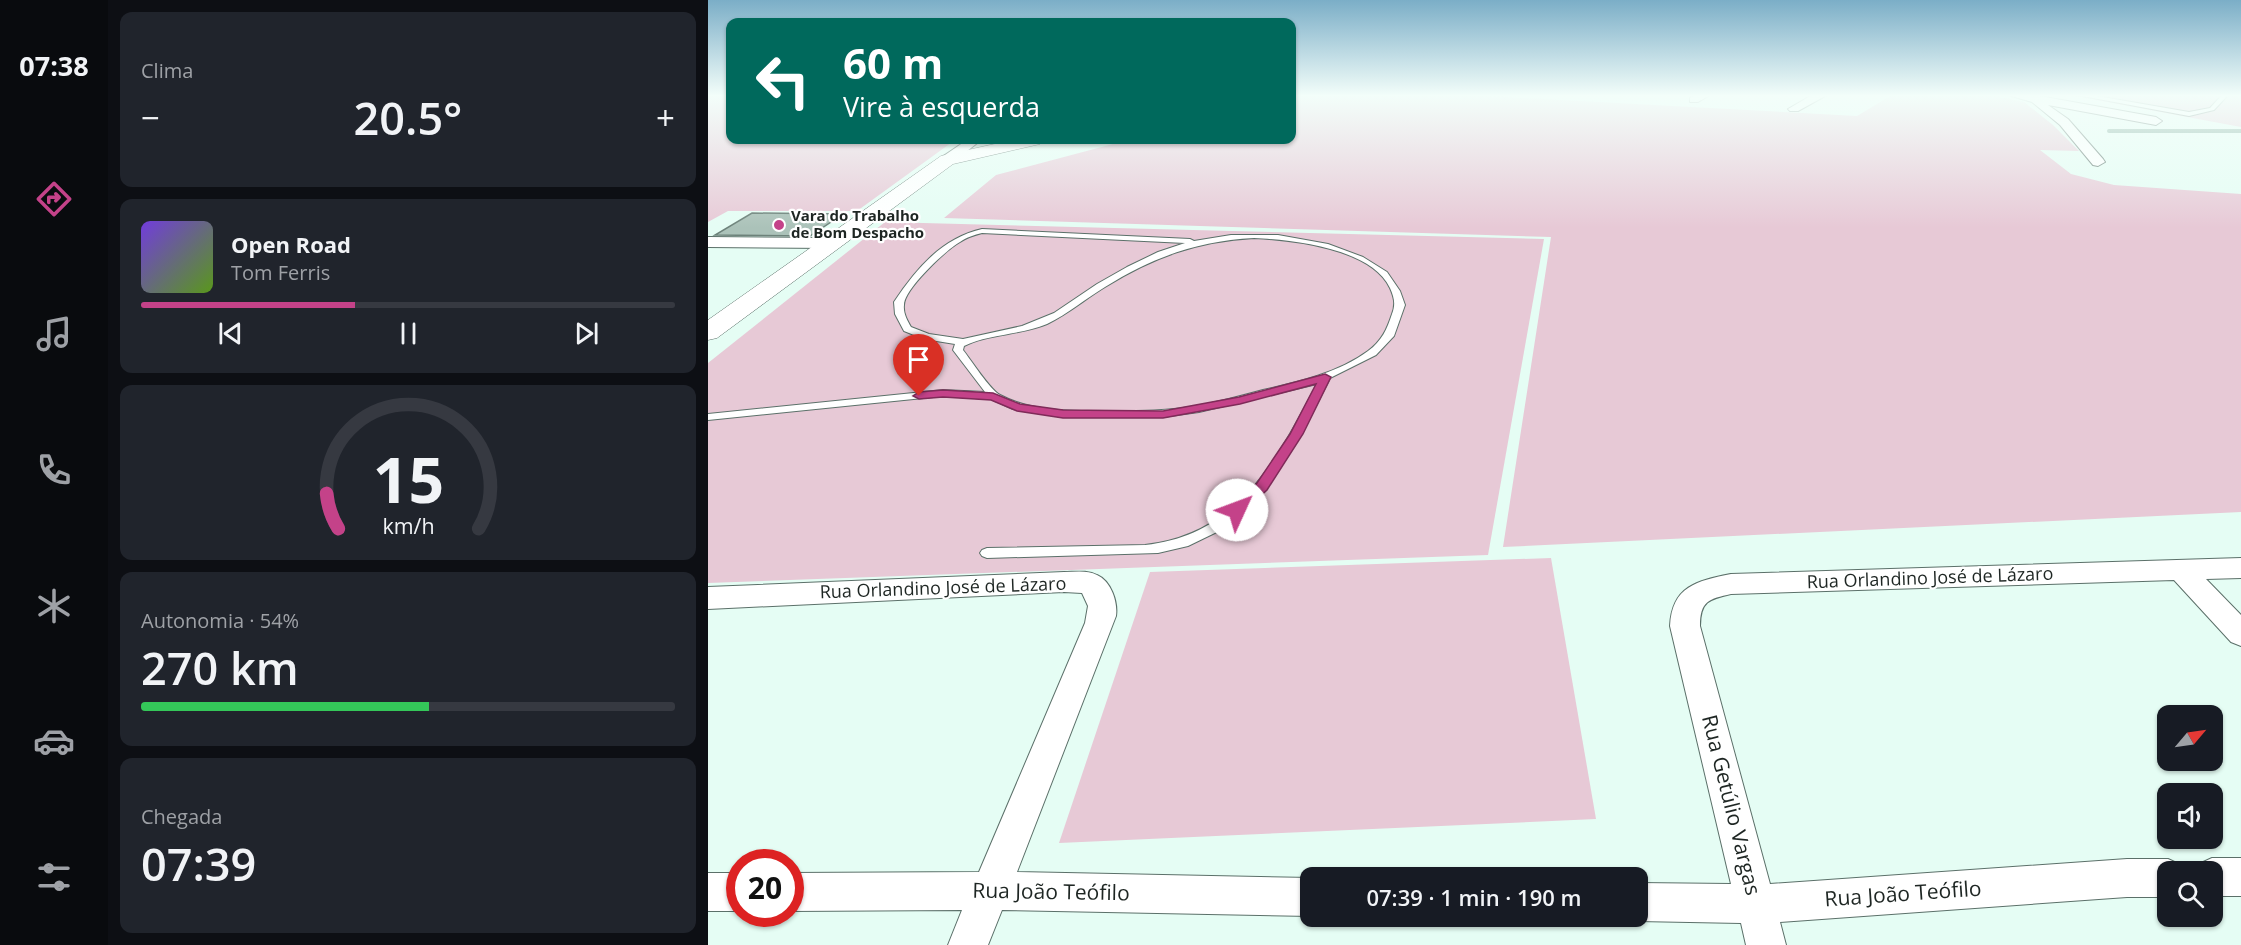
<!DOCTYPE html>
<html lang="pt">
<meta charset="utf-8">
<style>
:root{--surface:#171b24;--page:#20242c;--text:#f1f3f6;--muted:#9ea1a6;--line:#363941;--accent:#c44289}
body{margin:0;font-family:"Open Sans",sans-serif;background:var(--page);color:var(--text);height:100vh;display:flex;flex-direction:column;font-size:22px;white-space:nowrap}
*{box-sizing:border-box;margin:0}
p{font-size:20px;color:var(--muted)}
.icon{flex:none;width:33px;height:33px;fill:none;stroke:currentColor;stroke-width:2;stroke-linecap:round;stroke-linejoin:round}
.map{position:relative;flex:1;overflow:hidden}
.details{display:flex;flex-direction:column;gap:12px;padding:12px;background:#0d0f14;width:600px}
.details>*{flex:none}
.guide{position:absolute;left:18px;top:18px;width:570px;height:126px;border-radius:12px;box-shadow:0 2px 4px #0004;background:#00695c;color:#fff;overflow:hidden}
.needle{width:39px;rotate:61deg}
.buttons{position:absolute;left:1449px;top:705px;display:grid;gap:12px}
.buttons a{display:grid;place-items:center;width:66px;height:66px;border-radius:12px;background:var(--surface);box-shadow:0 2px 4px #0004;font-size:30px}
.speed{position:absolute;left:18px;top:849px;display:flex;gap:12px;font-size:30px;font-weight:700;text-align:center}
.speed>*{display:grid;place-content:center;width:78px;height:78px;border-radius:50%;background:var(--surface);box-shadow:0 2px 4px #0004;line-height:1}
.speed .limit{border:9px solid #d22;background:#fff;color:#111}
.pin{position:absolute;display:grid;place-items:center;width:51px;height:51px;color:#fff;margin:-62px -26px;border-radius:50% 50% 50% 0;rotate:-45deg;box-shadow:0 0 6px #0007}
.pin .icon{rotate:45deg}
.me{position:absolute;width:66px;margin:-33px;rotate:47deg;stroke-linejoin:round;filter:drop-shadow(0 0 4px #0008)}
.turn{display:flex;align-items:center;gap:21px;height:126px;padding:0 18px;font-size:27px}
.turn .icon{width:78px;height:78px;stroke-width:2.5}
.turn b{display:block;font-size:42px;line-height:51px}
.big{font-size:45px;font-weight:600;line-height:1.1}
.details .widget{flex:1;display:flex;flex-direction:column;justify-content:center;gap:9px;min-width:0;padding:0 21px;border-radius:12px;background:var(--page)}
.details .dial{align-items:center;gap:0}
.dial svg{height:156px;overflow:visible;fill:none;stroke:var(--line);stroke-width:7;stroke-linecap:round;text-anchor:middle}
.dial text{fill:var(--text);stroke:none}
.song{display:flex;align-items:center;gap:18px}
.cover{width:72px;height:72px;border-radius:9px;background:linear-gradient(135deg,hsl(260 70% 55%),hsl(90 70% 35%))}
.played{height:6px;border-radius:3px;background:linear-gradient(90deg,var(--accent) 40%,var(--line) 40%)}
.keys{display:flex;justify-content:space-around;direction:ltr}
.heat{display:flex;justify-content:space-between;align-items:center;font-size:33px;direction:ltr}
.charge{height:9px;border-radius:4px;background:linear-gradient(90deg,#34c759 54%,var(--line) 0)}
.trip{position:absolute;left:592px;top:867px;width:348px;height:60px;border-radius:12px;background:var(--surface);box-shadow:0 2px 4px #0004;font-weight:600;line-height:60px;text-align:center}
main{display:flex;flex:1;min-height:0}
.tabs{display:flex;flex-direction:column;width:108px;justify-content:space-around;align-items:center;background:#090b0e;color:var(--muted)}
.tabs .icon{width:42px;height:42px}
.tabs .current{color:var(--accent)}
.tabs b{font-size:27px;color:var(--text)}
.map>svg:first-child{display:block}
.green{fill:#e7c9d6}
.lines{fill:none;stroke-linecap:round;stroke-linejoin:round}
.stream{stroke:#78a696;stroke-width:4}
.building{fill:#abc2b9;stroke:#6d827a;stroke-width:1.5}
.service-casing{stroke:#5b7069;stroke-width:2}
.minor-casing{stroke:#5b7069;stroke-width:2}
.secondary-casing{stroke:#5b7069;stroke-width:1}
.service{fill:#fff;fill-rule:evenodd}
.minor{fill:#fff;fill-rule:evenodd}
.secondary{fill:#fff;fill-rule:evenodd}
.route{fill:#c44289;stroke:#7f2b59;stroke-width:1.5}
.poi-dot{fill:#c44289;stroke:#fff;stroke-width:2}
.labels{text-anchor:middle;stroke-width:4.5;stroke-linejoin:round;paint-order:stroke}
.far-poi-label{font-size:15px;font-weight:bold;fill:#1e2623;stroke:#fff;text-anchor:start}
.street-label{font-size:18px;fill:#1e2623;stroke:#fff}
.near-street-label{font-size:21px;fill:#1e2623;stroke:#fff}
</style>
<main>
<nav class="tabs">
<b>07:38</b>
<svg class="icon current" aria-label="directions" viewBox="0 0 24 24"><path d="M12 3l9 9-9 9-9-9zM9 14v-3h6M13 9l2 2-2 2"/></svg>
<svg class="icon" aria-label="music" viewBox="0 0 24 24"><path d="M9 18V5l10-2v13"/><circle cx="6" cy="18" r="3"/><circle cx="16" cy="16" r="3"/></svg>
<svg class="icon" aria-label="phone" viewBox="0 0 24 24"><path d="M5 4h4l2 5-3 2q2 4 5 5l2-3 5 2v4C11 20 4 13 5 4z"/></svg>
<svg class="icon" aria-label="climate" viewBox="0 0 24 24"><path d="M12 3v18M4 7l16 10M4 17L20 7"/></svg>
<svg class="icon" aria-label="car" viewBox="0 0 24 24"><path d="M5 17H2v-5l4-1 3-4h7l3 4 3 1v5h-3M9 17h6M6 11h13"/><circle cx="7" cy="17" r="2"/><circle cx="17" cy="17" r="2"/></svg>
<svg class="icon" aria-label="filters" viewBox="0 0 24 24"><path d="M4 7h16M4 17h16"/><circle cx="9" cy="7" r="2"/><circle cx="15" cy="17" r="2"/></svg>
</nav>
<section class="details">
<div class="widget"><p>Clima</p>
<div class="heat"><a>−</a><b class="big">20.5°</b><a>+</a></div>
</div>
<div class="widget">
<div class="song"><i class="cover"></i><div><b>Open Road</b><p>Tom Ferris</p></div></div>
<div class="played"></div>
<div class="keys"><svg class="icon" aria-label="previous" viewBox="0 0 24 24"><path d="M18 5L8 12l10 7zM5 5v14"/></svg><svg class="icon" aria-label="pause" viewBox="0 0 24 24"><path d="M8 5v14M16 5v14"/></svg><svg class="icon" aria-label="next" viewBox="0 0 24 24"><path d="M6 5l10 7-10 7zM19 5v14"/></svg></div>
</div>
<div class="widget dial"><svg viewBox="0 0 100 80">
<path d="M14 69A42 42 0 1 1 86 69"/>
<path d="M14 69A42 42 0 0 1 8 51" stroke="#c44289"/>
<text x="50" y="56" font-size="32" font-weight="700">15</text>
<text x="50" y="72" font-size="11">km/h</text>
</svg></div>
<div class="widget"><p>Autonomia · 54%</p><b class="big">270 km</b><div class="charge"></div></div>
<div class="widget"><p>Chegada</p><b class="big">07:39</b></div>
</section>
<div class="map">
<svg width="1533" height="945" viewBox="0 0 1533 945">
<rect width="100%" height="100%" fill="#e5fdf4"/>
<!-- green -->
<g class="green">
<path d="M0 95H22V140H247L149 211H20L0 222Z"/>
<path d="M584 95H761L1149 116 1184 95H1282L1316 102 1345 125 1371 151 1332 150 1363 174 1406 185 1533 194V512L795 547 843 237 236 218 288 175 420 140H584Z"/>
<path d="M1361 95H1533V127Z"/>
<path d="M177 222 836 239 780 555 0 583V363Z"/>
<path d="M843 558 888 819 351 843 442 572Z"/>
</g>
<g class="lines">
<!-- stream -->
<path class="stream" d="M1401 131H1533"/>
</g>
<!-- building -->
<path class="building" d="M44 213 135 214 102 236 7 235Z"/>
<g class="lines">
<!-- service casing -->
<g class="service-casing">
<g id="service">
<path d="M1369 95H1383L1481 112 1502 108 1514 95H1520L1506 110 1481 116Z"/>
<path d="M274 229 482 239 486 241 523 235H570L620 244 655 257 679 272 692 291 697 305 686 336 668 355 622 378 599 423 569 472 535 513 515 529 480 546 450 553 279 558 274 556 272 553 274 550 279 548 437 545C531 535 569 460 609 384L491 412 455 417H355L305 409 283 399 235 396 0 420V414L235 390 277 392 245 350 247 344 216 339 196 331 187 314 186 302C208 269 234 238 274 229ZM274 233 477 243 450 252 419 267 389 284 346 313 314 326 255 339 221 334 203 327C199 320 195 313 196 305 196 289 238 250 252 242 259 237 266 235 274 233ZM546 238C585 240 663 248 682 288 686 297 688 304 684 314 679 329 674 341 660 351 630 373 591 382 555 390 533 396 511 402 489 406 460 411 432 411 403 411 366 411 326 413 292 395 282 390 263 360 255 350L256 346C279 334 313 335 339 324 360 314 377 299 397 287 445 257 490 241 546 238Z"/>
</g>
</g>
<!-- minor casing -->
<g class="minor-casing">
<g id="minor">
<path d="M987 95H1002L990 102H982V98Z"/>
<path d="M1104 95H1119L1090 111H1082L1080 109Z"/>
<path d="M1300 95H1326L1448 117 1454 121 1448 125 1340 105 1360 119 1395 159 1397 162 1390 166 1385 165 1352 125 1324 102Z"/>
<path d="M259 140H273L244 163H234L232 160 234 157Z"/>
<path d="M0 237 123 238 131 243 123 248 0 247Z"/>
<path d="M1533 558V578L1498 579 1533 615V646L1523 642 1466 580 1023 594C1001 599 992 601 992 626L1062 884 1419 859H1460L1473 865 1476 872H1460V897H1419L1072 922 1078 945H1038L1033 923 930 921 918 916H930V883L1023 884 962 626C964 586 989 581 1023 574Z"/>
<path d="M356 572C367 572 380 570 389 575 403 581 410 602 408 616L309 872 603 878V916L294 910 280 945H240L254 910 82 911V873L271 872 377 623 380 606 374 593 356 592 0 609V587Z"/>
<path d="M1504 858H1533V896H1504V872H1487L1491 864Z"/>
<rect x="0" y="873" width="32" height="38"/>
</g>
</g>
<!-- secondary casing -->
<g class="secondary-casing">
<path id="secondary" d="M305 140H335L332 144 245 164 9 338 0 340V320L233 156Z"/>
</g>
<!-- service -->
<use href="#service" class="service"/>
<!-- minor -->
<use href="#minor" class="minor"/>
<!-- secondary -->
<use href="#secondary" class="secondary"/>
</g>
<!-- sky -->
<linearGradient id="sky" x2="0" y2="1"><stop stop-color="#7baec7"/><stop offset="0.42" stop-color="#f3fefa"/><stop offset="1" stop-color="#f3fefa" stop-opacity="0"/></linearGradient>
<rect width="1533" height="228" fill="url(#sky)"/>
<!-- route -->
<path class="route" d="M617 374 623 377 595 434 559 490 534 513 529 514 522 510 549 483 582 434 608 384 532 404 455 418H355L309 411 283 400 235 397 211 399 205 396 211 392 235 390 285 393 312 404 355 410 455 411 531 397Z"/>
<!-- markers -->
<circle class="poi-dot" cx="71" cy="225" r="6"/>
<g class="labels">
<!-- far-poi labels -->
<g class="far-poi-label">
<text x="83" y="221">Vara do Trabalho<tspan x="83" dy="17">de Bom Despacho</tspan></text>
</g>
<!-- street labels -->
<g class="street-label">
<text transform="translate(1222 578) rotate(-2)" y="6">Rua Orlandino José de Lázaro</text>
<text transform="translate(235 588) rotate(-2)" y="6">Rua Orlandino José de Lázaro</text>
</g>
<!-- near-street labels -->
<g class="near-street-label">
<text transform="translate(1023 805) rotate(76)" y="7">Rua Getúlio Vargas</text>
<text transform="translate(343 892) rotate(1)" y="7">Rua João Teófilo</text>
<text transform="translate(1195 894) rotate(-4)" y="7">Rua João Teófilo</text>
</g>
</g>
</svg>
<div class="buttons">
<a><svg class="needle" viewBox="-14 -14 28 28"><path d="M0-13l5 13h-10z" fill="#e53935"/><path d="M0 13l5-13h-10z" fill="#9ea1a6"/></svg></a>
<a><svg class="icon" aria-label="sound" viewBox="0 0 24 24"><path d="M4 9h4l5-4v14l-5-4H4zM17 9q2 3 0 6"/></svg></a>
<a><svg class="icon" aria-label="search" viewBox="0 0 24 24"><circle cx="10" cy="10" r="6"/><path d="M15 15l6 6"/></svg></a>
</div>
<div class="speed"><div class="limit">20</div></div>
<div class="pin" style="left:211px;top:396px;background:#d93025"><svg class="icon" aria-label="arrive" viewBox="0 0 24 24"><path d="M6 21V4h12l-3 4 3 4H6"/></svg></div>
<svg class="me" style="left:529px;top:510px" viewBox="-20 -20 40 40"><circle r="19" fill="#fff"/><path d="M0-13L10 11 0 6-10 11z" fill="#c44289"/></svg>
<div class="trip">07:39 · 1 min · 190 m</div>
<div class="guide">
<div class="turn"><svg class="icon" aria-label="left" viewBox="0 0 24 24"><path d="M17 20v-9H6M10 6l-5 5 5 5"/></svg><div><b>60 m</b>Vire à esquerda</div></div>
</div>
</div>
</main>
